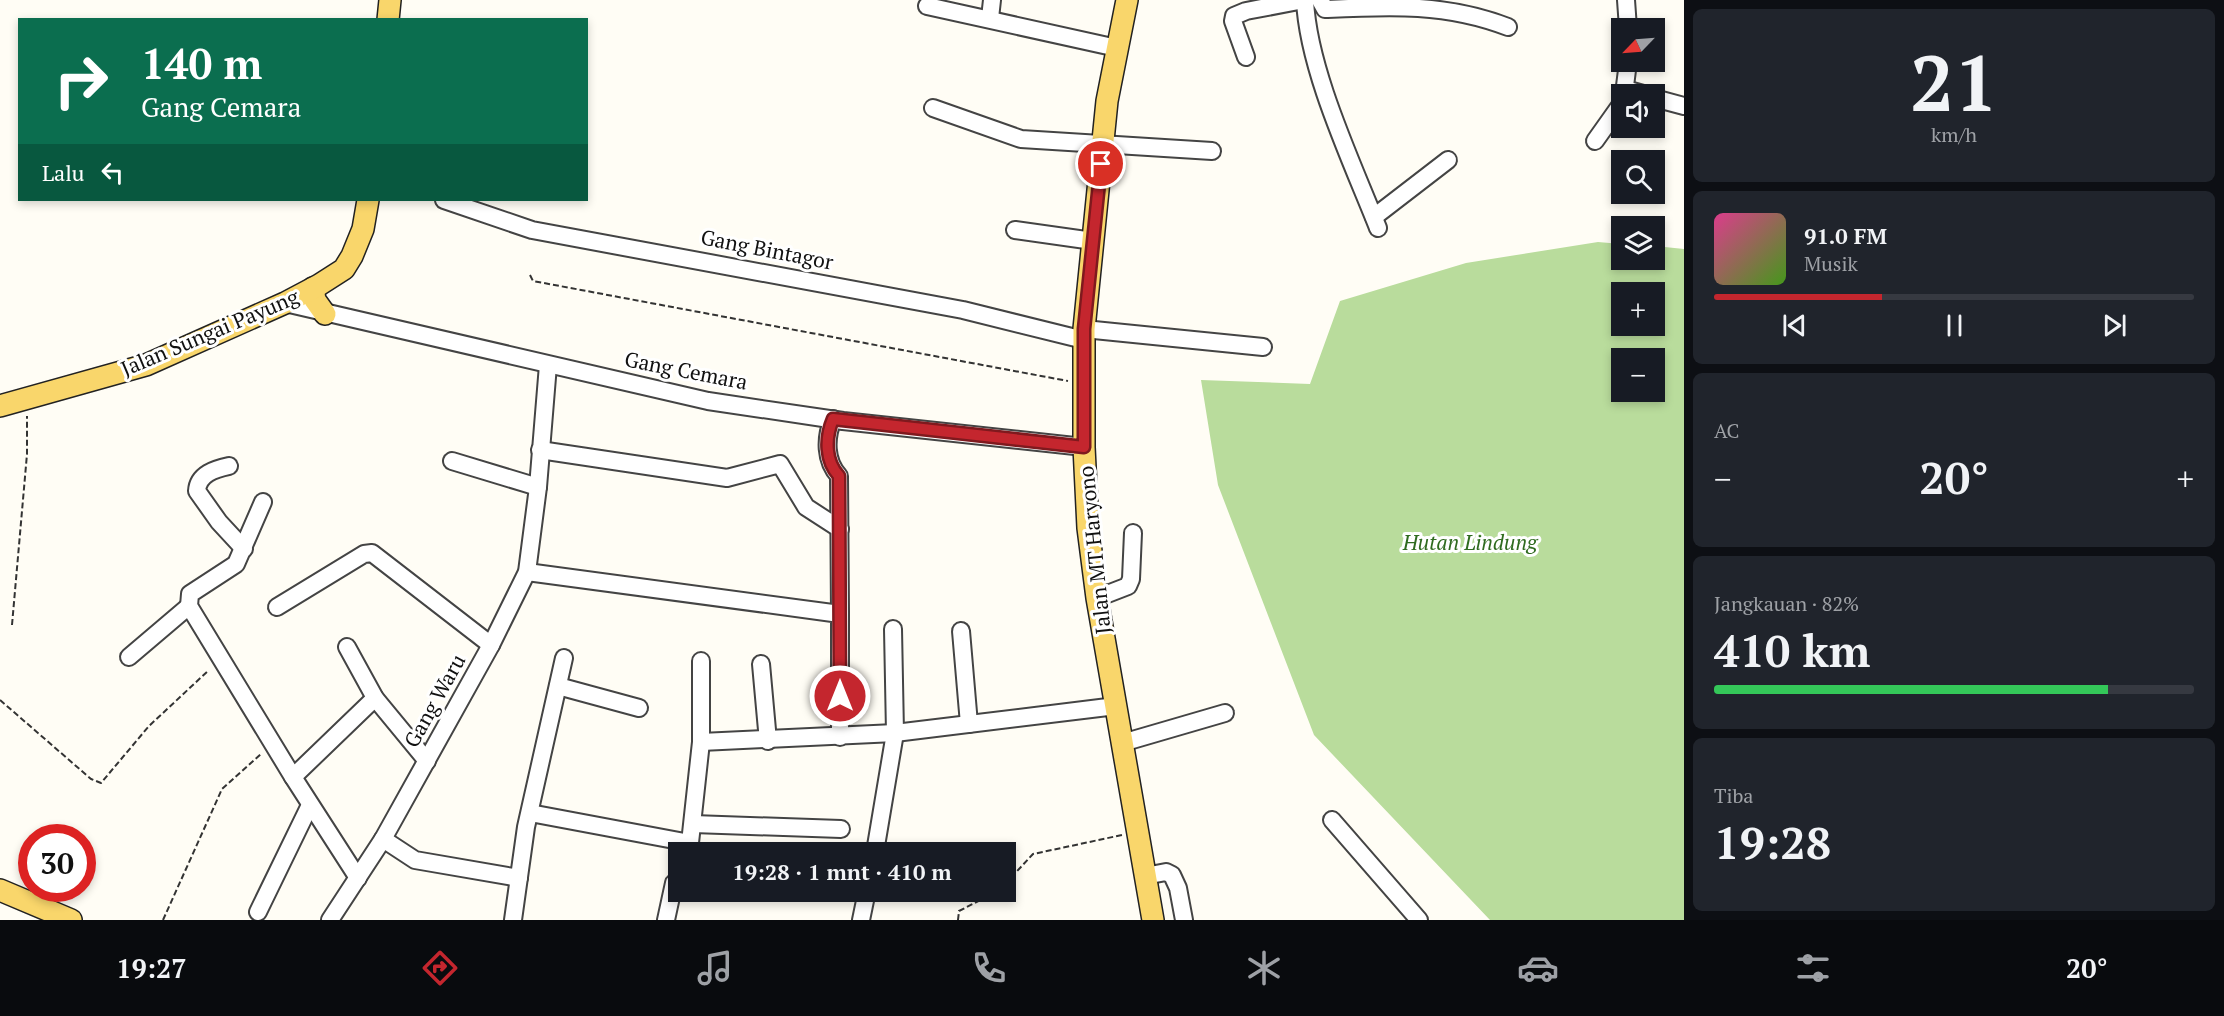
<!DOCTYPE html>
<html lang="id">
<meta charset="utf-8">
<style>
:root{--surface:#171b24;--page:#20242c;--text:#f1f3f6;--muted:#9ea1a6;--line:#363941;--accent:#c4262e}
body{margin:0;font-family:"PT Serif",serif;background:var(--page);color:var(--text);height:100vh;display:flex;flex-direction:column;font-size:22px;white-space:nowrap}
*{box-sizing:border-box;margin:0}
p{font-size:20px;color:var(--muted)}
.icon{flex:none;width:33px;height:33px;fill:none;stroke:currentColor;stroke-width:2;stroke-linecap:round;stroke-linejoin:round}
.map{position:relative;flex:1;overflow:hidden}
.side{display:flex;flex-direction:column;gap:9px;padding:9px;background:#0d0f14;width:540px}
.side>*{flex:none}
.guide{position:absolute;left:18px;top:18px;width:570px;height:183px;border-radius:0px;box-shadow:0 3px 9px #0003;background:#0b6e4f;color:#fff;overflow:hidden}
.needle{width:39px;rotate:245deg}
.buttons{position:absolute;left:1611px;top:18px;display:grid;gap:12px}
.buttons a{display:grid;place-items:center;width:54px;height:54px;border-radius:0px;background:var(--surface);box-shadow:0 3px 9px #0003;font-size:30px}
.speed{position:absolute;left:18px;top:824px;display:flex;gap:12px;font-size:30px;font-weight:700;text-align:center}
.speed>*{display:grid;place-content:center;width:78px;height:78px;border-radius:50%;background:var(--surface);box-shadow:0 3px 9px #0003;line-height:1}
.speed .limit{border:9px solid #d22;background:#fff;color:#111}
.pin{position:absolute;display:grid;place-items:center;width:51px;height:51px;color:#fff;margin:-26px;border:3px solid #fff;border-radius:50%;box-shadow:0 2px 6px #0007}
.me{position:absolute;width:66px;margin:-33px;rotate:0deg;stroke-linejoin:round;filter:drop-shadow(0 0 4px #0008)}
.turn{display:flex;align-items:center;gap:21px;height:126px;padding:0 24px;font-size:27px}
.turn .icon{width:78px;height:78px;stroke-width:2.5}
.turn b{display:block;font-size:42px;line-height:51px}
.then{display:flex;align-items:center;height:57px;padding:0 24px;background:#0003;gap:12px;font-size:22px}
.big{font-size:45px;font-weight:700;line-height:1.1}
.side .card{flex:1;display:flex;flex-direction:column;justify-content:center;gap:9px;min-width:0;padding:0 21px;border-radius:9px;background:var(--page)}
.side .dial{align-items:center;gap:0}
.dial b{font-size:78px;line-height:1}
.song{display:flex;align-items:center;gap:18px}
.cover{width:72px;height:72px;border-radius:9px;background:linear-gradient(135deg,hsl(330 70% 55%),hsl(100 70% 35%))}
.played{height:6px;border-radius:3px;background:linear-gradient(90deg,var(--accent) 35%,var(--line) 35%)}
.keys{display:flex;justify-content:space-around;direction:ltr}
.heat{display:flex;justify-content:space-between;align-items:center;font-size:33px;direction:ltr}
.charge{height:9px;border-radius:4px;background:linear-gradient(90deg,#34c759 82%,var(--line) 0)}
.trip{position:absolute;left:668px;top:842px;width:348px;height:60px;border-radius:0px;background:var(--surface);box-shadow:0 3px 9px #0003;font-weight:700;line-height:60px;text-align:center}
.tabs{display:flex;height:96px;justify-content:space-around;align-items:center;background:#090b0e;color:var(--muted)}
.tabs .icon{width:42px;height:42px}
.tabs .on{color:var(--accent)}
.tabs b{font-size:27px;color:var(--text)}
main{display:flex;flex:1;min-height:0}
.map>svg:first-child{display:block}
.forest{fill:#b9dc9c;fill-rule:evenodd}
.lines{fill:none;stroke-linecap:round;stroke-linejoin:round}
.minor-casing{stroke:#444;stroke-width:20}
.major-casing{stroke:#222;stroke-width:24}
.path{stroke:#333;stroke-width:2;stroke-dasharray:6 3;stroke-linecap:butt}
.minor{stroke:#fff;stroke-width:16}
.major{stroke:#f9d66b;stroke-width:21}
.route-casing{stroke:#7f191e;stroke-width:15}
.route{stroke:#c4262e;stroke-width:10}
.labels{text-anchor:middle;stroke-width:6;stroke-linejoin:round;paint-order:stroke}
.street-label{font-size:21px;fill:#111;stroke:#fff}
.park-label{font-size:21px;font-style:italic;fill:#2f6b1f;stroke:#fff}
</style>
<main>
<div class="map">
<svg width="1684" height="920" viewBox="0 0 1684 920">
<rect width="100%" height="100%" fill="#fffdf5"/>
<!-- forest -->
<path class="forest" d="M1598 242 1621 244 1622 260H1654L1655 246 1684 249V920H1490L1314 735 1218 485 1201 380 1310 384 1340 301 1466 263ZM1622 292H1654V326H1622ZM1622 358H1654V392H1622Z"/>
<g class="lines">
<!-- minor casing -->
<g class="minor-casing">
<g id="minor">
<path d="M1305 0C1308 70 1352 162 1378 228"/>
<path d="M1320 0 1325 9C1389 6 1446 3 1508 27"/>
<path d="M1626 0 1628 28"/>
<path d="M927 6 1117 48"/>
<path d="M990 18 992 0"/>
<path d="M1246 57 1233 21 1234 16 1246 11 1304 0"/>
<path d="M1625 89 1643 94"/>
<path d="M1624 94 1628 62"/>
<path d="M1654 98 1684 106"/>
<path d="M933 108 1021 139 1212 151"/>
<path d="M1595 141 1622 103"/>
<path d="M444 200 532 230 963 310 1084 340"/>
<path d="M1374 217 1448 160"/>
<path d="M1015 230 1093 241"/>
<path d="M285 303 708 401 843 421 1084 447"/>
<path d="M1084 329 1263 347"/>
<path d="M833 419C825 438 825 461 839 476L840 614"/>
<path d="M540 450 727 478 780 464 806 507 840 529"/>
<path d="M452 461 538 487"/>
<path d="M229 466C215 469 198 474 197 491L219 522 244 549"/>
<path d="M263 502 236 564 190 594 189 606 293 777 358 878"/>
<path d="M527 572 840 614V737"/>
<path d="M1097 598 1128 586 1131 579 1133 533"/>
<path d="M277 607 364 554 372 553 491 645"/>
<path d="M961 631 969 724"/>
<path d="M347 647 375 698 427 761"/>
<path d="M129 657 189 606"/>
<path d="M761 664 768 741"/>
<path d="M558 686 639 708"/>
<path d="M701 742 895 733 1116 706"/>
<path d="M1122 743 1225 713"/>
<path d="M293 777 375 698"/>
<path d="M530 813 690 843"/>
<path d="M1332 820 1419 920"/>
<path d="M693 824 841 829"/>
<path d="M383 839 415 860 519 878"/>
<path d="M689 852 701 742V661"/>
<path d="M875 852 895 733 893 629"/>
<path d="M1145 876 1166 872 1172 875 1178 888 1184 920"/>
<path d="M258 912 310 805"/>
<path d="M330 920 383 839 491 645 527 572 538 487 548 365"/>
<path d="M513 920 526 827 564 658"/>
<path d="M666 920 674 883 678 880"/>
<path d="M861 920 867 891"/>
</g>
</g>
<!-- major casing -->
<g class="major-casing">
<g id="major">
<path d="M1127 0 1107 101 1084 329V447L1088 528 1097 598 1153 920"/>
<path d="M388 20 390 0"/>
<path d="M313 288 315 300 325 314"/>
<path d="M0 406 146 365 285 303 319 285 344 269 352 256 363 229 368 200"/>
<path d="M0 890 71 920"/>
</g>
</g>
<!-- path -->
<g class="path">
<path d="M530 275 533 281 1068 381"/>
<path d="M12 625 27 454V416"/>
<path d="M0 700 91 779 101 783 149 726 209 670"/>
<path d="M1005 884 1033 854 1122 835"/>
<path d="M163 920 222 789 262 753"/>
<path d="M958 920 959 911 998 891"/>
</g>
<!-- minor -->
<use href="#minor" class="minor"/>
<!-- major -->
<use href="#major" class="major"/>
</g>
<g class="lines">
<!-- route casing -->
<g class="route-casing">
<path id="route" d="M840 696 839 476C825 461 825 438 833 419L1084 447V329L1101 164"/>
</g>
<!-- route -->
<use href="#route" class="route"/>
</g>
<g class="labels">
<!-- street labels -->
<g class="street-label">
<text transform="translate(767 250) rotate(11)" y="7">Gang Bintagor</text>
<text transform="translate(210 333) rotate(-23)" y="7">Jalan Sungai Payung</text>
<text transform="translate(686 371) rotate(11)" y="7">Gang Cemara</text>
<text transform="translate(1095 550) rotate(-96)" y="7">Jalan MT Haryono</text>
<text transform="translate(435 701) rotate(-61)" y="7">Gang Waru</text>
</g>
<!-- park labels -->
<g class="park-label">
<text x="1470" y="550">Hutan Lindung</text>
</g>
</g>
</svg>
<div class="buttons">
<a><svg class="needle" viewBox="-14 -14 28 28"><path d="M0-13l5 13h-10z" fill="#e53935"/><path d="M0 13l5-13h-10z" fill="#9ea1a6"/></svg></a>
<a><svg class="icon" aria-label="sound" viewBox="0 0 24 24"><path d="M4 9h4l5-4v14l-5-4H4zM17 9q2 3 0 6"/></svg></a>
<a><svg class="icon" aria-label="search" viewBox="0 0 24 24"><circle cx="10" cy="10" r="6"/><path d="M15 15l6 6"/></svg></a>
<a><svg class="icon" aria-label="layers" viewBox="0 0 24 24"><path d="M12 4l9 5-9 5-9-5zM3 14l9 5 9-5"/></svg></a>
<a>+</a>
<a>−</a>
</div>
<div class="speed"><div class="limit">30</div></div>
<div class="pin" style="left:1101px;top:164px;background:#d93025"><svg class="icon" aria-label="arrive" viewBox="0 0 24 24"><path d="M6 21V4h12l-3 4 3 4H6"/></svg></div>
<svg class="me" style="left:840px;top:696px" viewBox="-20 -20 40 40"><circle r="17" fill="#c4262e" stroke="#fff" stroke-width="3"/><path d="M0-11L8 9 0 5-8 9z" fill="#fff"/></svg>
<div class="trip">19:28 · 1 mnt · 410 m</div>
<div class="guide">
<div class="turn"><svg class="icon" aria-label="right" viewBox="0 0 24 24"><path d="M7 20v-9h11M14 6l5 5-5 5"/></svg><div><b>140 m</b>Gang Cemara</div></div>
<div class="then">Lalu<svg class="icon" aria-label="left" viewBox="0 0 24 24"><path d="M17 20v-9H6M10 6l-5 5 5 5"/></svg></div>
</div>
</div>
<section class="side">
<div class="card dial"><b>21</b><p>km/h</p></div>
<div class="card">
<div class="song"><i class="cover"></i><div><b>91.0 FM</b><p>Musik</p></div></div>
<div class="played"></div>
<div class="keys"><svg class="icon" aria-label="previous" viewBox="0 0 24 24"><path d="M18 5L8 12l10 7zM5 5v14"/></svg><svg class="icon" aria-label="pause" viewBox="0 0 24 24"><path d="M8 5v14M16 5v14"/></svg><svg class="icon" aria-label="next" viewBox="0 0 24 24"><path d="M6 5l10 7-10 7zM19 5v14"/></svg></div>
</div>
<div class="card"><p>AC</p>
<div class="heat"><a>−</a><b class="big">20°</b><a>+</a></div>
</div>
<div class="card"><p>Jangkauan · 82%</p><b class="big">410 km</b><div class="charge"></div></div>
<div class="card"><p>Tiba</p><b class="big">19:28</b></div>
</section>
</main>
<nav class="tabs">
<b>19:27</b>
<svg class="icon on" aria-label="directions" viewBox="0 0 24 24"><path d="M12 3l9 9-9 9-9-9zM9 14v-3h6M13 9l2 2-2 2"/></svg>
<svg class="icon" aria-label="music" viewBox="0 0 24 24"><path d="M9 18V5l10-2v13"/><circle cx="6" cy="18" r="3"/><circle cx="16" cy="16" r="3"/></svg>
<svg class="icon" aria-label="phone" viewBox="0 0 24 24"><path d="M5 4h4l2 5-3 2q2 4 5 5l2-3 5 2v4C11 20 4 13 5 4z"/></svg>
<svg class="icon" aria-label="climate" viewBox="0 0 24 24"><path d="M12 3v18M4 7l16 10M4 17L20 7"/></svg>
<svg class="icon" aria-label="car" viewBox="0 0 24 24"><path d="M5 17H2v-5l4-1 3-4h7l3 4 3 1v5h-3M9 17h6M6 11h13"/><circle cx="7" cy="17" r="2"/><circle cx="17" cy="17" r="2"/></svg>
<svg class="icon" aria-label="filters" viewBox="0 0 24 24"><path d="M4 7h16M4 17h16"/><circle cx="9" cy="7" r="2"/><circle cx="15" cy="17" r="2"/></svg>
<b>20°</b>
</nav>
